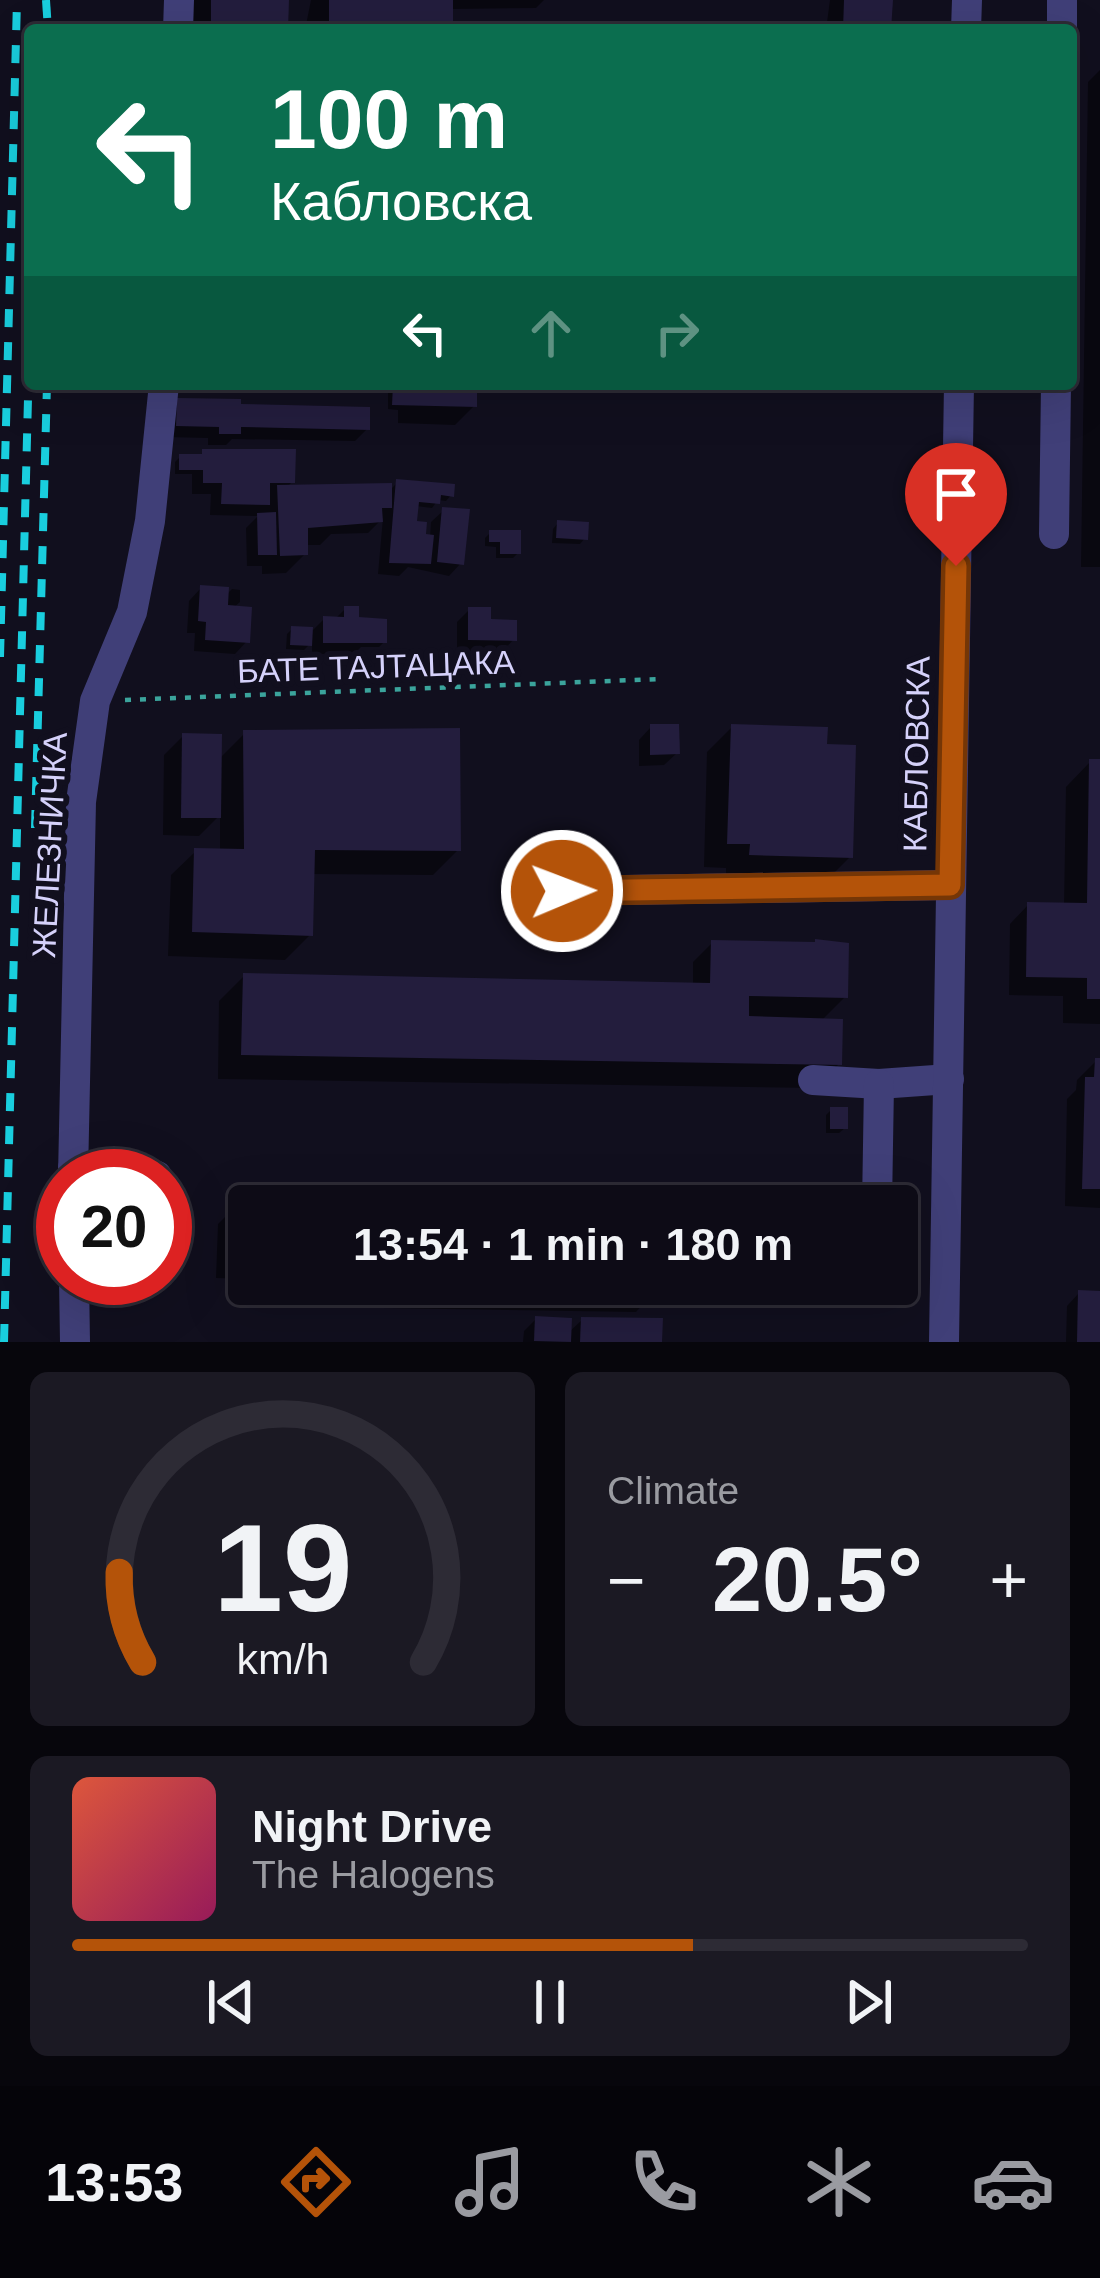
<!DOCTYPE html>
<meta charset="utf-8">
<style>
:root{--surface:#0d0b16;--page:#1b1923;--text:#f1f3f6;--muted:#9a9ba1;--line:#2d2b35;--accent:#b45309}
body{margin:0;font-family:Helvetica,sans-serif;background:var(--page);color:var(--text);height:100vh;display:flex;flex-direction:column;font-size:45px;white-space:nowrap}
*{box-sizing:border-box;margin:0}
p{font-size:39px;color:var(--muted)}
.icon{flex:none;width:66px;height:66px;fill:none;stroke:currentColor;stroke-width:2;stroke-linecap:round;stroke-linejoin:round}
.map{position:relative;height:1342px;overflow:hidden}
.drawer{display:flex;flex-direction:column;gap:30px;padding:30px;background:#07060c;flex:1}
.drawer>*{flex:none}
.guide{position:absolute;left:24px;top:24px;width:1053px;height:366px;border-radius:12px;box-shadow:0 12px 48px #0002,0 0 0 3px var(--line);background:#0b6e4f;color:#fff;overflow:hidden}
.speed{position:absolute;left:36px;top:1149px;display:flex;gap:24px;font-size:60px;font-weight:700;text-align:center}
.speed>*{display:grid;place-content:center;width:156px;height:156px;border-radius:50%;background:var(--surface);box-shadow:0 12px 48px #0002,0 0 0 3px var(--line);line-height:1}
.speed .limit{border:18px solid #d22;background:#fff;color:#111}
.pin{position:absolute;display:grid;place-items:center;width:102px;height:102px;color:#fff;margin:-123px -51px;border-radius:50% 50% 50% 0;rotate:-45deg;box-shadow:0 0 12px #0007}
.pin .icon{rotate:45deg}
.me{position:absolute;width:132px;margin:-66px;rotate:89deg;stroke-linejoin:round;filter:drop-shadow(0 0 9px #0008)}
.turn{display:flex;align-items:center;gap:42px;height:252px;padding:0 48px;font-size:54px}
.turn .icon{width:156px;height:156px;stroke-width:2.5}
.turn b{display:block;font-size:84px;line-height:102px}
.lanes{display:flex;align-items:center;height:114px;padding:0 48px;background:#0003;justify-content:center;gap:60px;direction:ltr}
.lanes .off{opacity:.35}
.big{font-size:90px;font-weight:700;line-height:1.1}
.drawer .card{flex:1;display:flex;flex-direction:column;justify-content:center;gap:18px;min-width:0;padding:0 42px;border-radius:18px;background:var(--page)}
.drawer .dial{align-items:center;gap:0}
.dial svg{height:312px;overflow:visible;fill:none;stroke:var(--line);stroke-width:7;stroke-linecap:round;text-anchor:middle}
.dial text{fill:var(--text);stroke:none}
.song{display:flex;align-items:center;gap:36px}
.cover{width:144px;height:144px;border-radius:18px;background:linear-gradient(135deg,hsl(10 70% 55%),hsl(330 70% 35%))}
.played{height:12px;border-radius:6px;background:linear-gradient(90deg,var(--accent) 65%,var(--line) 65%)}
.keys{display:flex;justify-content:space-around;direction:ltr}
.heat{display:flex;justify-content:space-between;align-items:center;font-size:66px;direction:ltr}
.drawer .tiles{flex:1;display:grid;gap:30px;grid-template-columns:1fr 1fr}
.card:last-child{grid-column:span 2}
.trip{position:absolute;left:228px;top:1185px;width:690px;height:120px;border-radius:12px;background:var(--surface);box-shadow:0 12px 48px #0002,0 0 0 3px var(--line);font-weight:700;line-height:120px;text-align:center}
.tabs{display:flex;height:192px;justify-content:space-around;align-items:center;background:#050409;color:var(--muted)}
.tabs .icon{width:84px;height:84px}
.tabs .on{color:var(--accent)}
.tabs b{font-size:54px;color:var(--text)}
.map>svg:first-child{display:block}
.shadow{fill:#0007}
.building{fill:#231d3d}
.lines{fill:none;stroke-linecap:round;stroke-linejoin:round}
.path{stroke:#3ba49c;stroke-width:4.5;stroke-dasharray:6 9;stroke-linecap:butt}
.minor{stroke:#403f78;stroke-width:30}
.rail{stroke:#19cede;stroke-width:8;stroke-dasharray:18 15;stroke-linecap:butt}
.route-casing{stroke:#753606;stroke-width:30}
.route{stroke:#b45309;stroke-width:21}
.labels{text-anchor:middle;stroke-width:12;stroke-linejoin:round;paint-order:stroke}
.street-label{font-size:33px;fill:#d5d1fa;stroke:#110f1e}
</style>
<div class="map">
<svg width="1100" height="1342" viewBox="0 0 1100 1342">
<rect width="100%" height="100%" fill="#110f1e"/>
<!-- shadow -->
<g class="shadow">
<path d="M188 0H286L285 30H187Z"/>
<path d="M311 0H544L536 8 450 9V30H305Z"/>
<path d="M830 0H890L888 30H826Z"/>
<path d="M1100 70V567H1081L1088 82Z"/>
<path d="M193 384H243L236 391H193Z"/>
<path d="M427 384H474V406L455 425 398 423V410L388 409V393L394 387Z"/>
<path d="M178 401 238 407 367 429 355 441 232 439 226 445H208V438L165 437Z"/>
<path d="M204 452 292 482 286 488 389 491 397 483 451 495 446 501 438 500 432 508 416 506 414 524 423 537 430 538 431 522 444 510 461 563 449 576 408 567 399 576 378 574 383 518 368 533 331 534 320 545H305V554L286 573 262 574V566H247L246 528 258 516 210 515 211 494H192V474H175V462L180 457H198Z"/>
<path d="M558 523 585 538 580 544 552 543 553 529Z"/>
<path d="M490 533 518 553 513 558H496V547L485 546V538Z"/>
<path d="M201 588 225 596 232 589 240 590V602L233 608 247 641 235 654 194 651 195 633H187L189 601Z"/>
<path d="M345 609 384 642 379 647H361L354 654H312V642L304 650 286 649 287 634 292 629 313 630 324 619H335Z"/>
<path d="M469 610 488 622 514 639 502 652 457 651V622Z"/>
<path d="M651 727 677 753 664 765 639 766V740Z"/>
<path d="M732 727 824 747 850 857 825 882 726 879V868L704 867 707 752Z"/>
<path d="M245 733 458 850 433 875 311 874 310 935 285 960 168 956 171 875 196 851 220 852V815L199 836 163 835 164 755 183 736 219 759Z"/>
<path d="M1090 762 1100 763V1024L1063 1023V996L1009 995 1010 924 1028 905 1064 906 1066 787Z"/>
<path d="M712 943 813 945 845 997 821 1021 839 1064 815 1088 218 1079 219 1001 244 976 693 986V962Z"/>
<path d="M1096 1061H1100V1208L1065 1206 1067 1099 1076 1090 1077 1080Z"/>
<path d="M831 1110 845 1128 839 1133H826V1115Z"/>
<path d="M243 1199 449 1206H249V1279L216 1278 218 1224Z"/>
<path d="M762 1203 795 1204V1206H759Z"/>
<path d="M321 1284H823L811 1296 655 1291 636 1312 320 1307Z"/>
<path d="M1079 1293 1100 1294V1342H1066L1067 1306Z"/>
<path d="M536 1319 568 1333 582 1320 660 1321 659 1342H523L524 1331Z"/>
</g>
<!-- building -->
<g class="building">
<path d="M211 0H289L288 30H211Z"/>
<rect x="329" y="0" width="124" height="30"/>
<path d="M844 0H893L891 30H843Z"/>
<path d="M393 384H477V407L392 405Z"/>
<path d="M177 398 241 399V404L370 407V430L241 427V434H219V427L176 426Z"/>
<path d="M202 449H296L295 483H270V505L221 504 222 483H203V470H179V454H202Z"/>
<path d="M396 479 455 484 454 497 441 495 440 504 419 502 417 521 427 522 426 534 434 535 431 564 389 563Z"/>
<path d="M392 483V508H382L383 522 308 528V555L280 556 277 485Z"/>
<path d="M442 507 470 509 464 565 437 562Z"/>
<path d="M276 512 277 555H258L257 513Z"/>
<path d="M557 520 589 522 588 540 556 538Z"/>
<path d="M489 530H521V554H500V542H489Z"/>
<path d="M200 585 229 587 228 605 252 607 250 643 205 640 206 622 198 621Z"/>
<path d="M344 606H359V617L387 619V643H323V616L344 617Z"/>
<path d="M468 607H491V619L517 620V641L468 640Z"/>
<path d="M291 626 313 627 312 646 290 645Z"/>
<path d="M650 724H679L680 754 650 755Z"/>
<path d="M731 724 828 727 827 744 856 745 853 858 749 855 750 844H727Z"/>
<path d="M460 728 461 851 315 850 313 936 192 932 194 848 244 849 243 730Z"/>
<path d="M182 733 222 734 221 818H181Z"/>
<path d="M1089 759H1100V999H1087V978L1026 977 1027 902 1087 903Z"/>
<path d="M815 939 849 943 848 998 749 996V1016L843 1019 842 1065 241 1055 243 973 710 983 711 940 815 942Z"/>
<path d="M1095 1058H1100V1189H1082L1085 1077H1094Z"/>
<rect x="830" y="1107" width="18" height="22"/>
<path d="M618 1195 655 1196V1206H618Z"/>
<path d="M242 1196 421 1202V1206H249V1254H240Z"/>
<path d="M338 1284H658V1295L338 1289Z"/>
<path d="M1078 1290 1100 1291V1342H1077Z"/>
<path d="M535 1316 572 1318 571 1342 534 1341Z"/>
<path d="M581 1317 663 1318 662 1342H580Z"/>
</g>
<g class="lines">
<!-- path -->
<path class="path" d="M125 700 660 679"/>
<!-- minor -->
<g class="minor">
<path d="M178 30 179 0"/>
<path d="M966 30 967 0"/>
<path d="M1062 30V0"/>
<path d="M1054 534 1056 384"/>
<path d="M562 891 949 885"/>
<path d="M813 1080 879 1084 949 1079"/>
<path d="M73 1168 157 1176"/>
<path d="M73 1176 81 802 95 701 132 612 150 521 164 384"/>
<path d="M877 1206 879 1084"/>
<path d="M74 1278 75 1342"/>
<path d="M944 1342 959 384"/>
</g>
<!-- rail -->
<g class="rail">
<path d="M46 0 48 30"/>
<path d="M0 657 17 0"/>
<path d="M35 828 47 384"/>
<path d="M4 1342 30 320"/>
</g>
</g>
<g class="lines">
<!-- route casing -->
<g class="route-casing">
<path id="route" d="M562 891 950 885 956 566"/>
</g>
<!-- route -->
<use href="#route" class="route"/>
</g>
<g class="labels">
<!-- street labels -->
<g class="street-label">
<text transform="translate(376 666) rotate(-2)" y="12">БАТЕ ТАЈТАЦАКА</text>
<text transform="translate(916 754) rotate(-89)" y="12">КАБЛОВСКА</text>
<text transform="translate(49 845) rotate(-87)" y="12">ЖЕЛЕЗНИЧКА</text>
</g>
</g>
</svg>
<div class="speed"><div class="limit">20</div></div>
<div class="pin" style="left:956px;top:566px;background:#d93025"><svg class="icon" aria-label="arrive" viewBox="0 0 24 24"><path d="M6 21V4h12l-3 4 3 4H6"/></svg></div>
<svg class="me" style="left:562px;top:891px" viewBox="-20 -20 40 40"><circle r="17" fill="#b45309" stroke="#fff" stroke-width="3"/><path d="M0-11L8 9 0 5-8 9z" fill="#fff"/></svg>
<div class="trip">13:54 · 1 min · 180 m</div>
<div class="guide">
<div class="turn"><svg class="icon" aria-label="left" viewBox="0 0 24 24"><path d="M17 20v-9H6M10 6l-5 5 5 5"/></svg><div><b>100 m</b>Кабловска</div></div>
<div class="lanes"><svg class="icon" aria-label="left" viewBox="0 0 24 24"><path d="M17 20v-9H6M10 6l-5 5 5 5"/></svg><svg class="icon off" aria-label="ahead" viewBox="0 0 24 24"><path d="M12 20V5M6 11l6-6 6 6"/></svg><svg class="icon off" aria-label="right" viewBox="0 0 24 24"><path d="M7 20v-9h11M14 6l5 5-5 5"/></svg></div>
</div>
</div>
<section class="drawer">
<div class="tiles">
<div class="card dial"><svg viewBox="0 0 100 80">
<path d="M14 69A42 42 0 1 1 86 69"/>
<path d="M14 69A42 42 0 0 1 8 46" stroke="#b45309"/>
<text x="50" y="56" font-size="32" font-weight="700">19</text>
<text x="50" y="72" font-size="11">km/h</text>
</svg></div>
<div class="card"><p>Climate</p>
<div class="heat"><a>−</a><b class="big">20.5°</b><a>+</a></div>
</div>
<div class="card">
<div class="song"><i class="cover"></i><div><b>Night Drive</b><p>The Halogens</p></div></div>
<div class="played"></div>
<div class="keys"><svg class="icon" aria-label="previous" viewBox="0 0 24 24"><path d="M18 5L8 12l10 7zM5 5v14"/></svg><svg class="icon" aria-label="pause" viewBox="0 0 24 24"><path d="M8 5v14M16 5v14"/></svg><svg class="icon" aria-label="next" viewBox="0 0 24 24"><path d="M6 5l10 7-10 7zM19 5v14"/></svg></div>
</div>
</div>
</section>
<nav class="tabs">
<b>13:53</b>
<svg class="icon on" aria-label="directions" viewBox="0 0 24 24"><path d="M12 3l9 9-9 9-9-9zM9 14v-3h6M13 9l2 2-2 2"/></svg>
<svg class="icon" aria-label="music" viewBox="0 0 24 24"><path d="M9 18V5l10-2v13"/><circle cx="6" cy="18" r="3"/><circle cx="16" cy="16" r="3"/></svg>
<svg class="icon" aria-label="phone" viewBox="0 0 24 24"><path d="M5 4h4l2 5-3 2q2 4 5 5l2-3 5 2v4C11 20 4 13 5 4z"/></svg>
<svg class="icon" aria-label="climate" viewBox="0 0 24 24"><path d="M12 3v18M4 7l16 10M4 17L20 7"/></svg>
<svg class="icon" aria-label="car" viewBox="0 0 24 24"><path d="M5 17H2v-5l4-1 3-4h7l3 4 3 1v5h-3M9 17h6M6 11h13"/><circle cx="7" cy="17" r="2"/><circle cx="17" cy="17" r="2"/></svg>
</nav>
